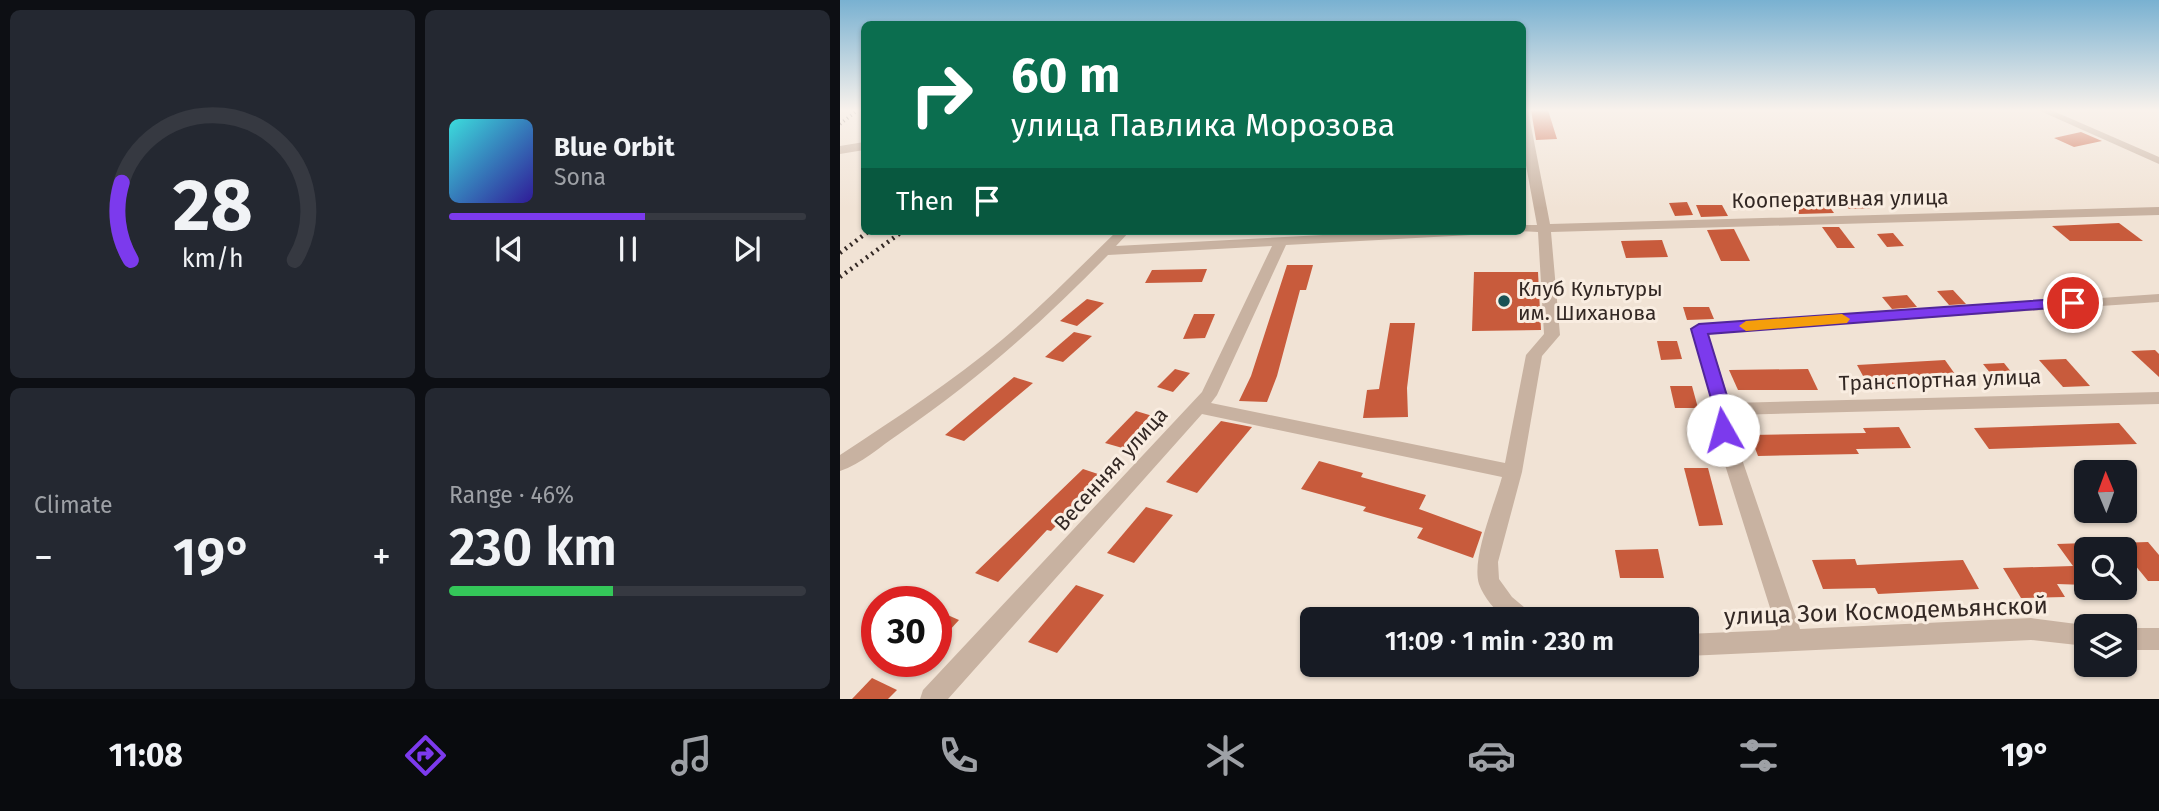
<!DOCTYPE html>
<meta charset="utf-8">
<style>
:root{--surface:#171b24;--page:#242831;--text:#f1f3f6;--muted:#9ea1a6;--line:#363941;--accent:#7c3aed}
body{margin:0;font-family:"Fira Sans",sans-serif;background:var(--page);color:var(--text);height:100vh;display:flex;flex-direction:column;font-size:26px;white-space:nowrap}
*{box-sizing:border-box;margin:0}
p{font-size:23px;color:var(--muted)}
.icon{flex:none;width:38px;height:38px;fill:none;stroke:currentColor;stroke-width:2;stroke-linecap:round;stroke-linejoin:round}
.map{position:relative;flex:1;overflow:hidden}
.sheet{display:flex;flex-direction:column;gap:10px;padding:10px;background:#0d0f14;width:840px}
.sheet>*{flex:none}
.guide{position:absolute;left:21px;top:21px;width:665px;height:214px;border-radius:10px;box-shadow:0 2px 5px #0004;background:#0b6e4f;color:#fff;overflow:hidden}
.needle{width:46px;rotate:359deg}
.tools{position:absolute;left:1234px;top:460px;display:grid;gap:14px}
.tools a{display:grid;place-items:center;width:63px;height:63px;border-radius:10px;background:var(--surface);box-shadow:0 2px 5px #0004;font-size:35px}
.speed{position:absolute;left:21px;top:586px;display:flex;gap:14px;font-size:35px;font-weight:700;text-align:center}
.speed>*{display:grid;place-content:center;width:91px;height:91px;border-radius:50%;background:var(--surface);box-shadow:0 2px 5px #0004;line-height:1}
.speed .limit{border:10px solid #d22;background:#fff;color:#111}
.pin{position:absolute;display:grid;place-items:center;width:60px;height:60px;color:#fff;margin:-30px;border:4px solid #fff;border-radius:50%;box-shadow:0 2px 7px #0007}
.me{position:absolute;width:77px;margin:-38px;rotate:353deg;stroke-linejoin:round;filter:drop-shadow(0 0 5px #0008)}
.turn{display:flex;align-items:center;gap:24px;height:147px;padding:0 35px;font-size:32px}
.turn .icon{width:91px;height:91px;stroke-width:2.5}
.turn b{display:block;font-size:49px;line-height:60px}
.then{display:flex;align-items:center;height:66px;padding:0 35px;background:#0003;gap:14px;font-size:26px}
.big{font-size:52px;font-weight:600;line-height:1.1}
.sheet .tile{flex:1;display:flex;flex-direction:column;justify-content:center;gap:10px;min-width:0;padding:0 24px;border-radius:10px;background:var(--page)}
.sheet .dial{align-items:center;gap:0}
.dial svg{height:182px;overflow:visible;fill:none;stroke:var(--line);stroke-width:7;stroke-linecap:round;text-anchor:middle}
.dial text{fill:var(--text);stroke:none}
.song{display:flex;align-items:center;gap:21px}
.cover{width:84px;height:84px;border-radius:10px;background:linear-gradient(135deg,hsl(180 70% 55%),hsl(250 70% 35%))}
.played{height:7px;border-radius:4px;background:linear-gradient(90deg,var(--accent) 55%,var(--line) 55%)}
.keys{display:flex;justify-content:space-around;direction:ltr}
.heat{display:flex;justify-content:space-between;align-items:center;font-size:38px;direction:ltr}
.charge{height:10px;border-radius:5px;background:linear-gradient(90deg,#34c759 46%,var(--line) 0)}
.sheet .tiles{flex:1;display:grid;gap:10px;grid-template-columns:repeat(2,1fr)}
.trip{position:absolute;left:460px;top:607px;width:399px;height:70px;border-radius:10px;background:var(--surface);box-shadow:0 2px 5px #0004;font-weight:600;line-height:70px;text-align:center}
.menu{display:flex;height:112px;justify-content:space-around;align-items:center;background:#090b0e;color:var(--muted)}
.menu .icon{width:49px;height:49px}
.menu .current{color:var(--accent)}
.menu b{font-size:32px;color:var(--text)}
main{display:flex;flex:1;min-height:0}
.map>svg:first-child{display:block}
.building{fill:#c85b3c}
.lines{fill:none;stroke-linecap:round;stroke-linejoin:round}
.minor{fill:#c8b2a1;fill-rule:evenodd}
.tertiary{fill:#c8b2a1;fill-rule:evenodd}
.rail-far1{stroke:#332824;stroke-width:3.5;stroke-dasharray:1 3.5;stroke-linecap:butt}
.rail{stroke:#332824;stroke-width:4.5;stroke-dasharray:2 4.5;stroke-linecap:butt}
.route{fill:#7c3aed;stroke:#51269a;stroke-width:2}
.slow{fill:#f59e0b}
.poi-dot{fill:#1a5254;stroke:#f9ede1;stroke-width:2.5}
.labels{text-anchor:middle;stroke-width:6;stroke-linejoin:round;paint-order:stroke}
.street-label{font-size:21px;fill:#332824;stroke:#f9ede1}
.poi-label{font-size:21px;fill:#332824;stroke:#f9ede1;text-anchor:start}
.near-street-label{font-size:24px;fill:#332824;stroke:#f9ede1}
</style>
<main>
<section class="sheet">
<div class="tiles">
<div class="tile dial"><svg viewBox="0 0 100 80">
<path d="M14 69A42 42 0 1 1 86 69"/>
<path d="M14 69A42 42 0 0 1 10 35" stroke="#7c3aed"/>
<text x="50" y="56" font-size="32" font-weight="700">28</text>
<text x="50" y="72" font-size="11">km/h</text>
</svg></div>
<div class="tile">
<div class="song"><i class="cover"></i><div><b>Blue Orbit</b><p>Sona</p></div></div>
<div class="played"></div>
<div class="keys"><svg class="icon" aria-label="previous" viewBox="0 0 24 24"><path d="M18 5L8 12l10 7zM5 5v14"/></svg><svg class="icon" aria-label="pause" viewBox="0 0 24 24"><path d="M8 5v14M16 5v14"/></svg><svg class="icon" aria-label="next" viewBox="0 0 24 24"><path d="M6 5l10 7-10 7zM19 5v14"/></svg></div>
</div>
<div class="tile"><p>Climate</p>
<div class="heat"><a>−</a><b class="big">19°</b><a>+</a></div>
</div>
<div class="tile"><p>Range · 46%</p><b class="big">230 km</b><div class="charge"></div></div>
</div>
</section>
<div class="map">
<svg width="1319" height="699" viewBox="0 0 1319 699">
<rect width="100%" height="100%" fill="#f1e3d5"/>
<!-- building -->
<g class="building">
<path d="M691 110H708L717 139 696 140Z"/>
<path d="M1241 132 1262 141 1234 147 1214 138Z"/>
<path d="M999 195H1021L1033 208 1009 209Z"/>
<path d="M984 199 994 213 959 214 950 200Z"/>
<path d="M847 202 853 215 835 216 829 203Z"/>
<path d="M856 205H882L888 216 861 217Z"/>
<path d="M1279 223 1303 241H1230L1212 226Z"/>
<path d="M982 227H999L1015 248H997Z"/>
<path d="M894 229 910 261H881L867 230Z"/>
<path d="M1053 233 1064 246 1047 247 1037 234Z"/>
<path d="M822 240 828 257 786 258 781 241Z"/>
<path d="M447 265H473L466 290H460L437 376 427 402 399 401 411 376Z"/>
<path d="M367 269 362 282 305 283 312 270Z"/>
<path d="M634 272H698L701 330 632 331Z"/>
<path d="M1113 290 1126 304 1109 305 1097 291Z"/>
<path d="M1067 295 1077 307 1052 309 1042 297Z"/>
<path d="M247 299 264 303 237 326 220 321Z"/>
<path d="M843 307H869L874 319 847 320Z"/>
<path d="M354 314H375L365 338 343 339Z"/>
<path d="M550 323H575L567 388 568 417 523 418 527 390 539 389Z"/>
<path d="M234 332 252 336 223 362 205 357Z"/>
<path d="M817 341H837L842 359 821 360Z"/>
<path d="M1315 350 1319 354V377L1291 351Z"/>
<path d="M1226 359 1250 386 1223 387 1199 360Z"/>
<path d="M1105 360 1122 384 1028 385 1017 365Z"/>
<path d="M1164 363 1180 383 1159 384 1143 364Z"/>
<path d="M335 369 350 373 333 392 317 387Z"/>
<path d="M968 369 978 390H898L889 370Z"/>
<path d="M174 377 193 383 124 441 105 435Z"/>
<path d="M830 386H852L858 408H835Z"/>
<path d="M296 411 316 417 286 449 265 443Z"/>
<path d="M381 421 412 427 357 493 326 482Z"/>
<path d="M1279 423 1297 444 1149 449 1134 428Z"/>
<path d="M1059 427 1071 448 1016 449 1019 454 918 456 910 435 1026 433 1023 428Z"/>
<path d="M479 461 523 473 521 477 586 495 579 509 642 532 633 558 577 538 583 528 523 511 526 507 461 489Z"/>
<path d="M844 468H868L883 525 859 526Z"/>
<path d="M243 469 264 476 211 531 207 530 158 582 135 573Z"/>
<path d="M306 507 333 515 294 563 267 553Z"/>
<path d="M1308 542 1319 555V581H1308L1277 543Z"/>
<path d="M1246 543V585L1217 584 1225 597 1181 598 1163 568 1233 566 1217 544Z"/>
<path d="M818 549 824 578H780L775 550Z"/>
<path d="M1015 559 1017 565 1123 560 1139 589 1038 594 1035 588 983 589 972 560Z"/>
<path d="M236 585 264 595 217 653 188 642Z"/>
<path d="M103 613 119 620 96 645V620Z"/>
<path d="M32 678 57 690 48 699H12Z"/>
</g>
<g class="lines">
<!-- minor -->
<g class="minor">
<path d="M682 110H688L710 224 1319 207V215L711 232 720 335 702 356 682 472 658 562 659 579 672 597 691 613 694 620H666C656 611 644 598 639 584 631 559 655 503 662 477L362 414 108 699H80L83 690 362 392 432 246 268 255C202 323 137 380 59 434 41 446 21 464 0 471V455C56 418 112 382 163 339 203 305 239 268 277 231H290L276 246 559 231H637L631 235 446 245 377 395 371 403 665 463 686 355 704 334 698 232 677 231H682V225H697L683 149Z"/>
<path d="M1198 110H1211L1319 157V164Z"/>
<path d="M1319 294V302L868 333 890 403 1319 392V404L892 415V430L960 629 1191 618 1252 626H1246V646L1191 640 847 656V634L937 630 874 430V409L851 329 854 326Z"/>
<rect x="1284" y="628" width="35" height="22"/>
</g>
<!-- tertiary -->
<path class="tertiary" d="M24 142V150L0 154V146Z"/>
<!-- rail-far1 -->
<path class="rail-far1" d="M0 124 18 110"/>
<!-- rail -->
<g class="rail">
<path d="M0 253 29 231"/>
<path d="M0 277 63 231"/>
</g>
</g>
<!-- sky -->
<linearGradient id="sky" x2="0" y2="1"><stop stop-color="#79b1d1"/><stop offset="0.53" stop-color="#f9f2ec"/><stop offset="1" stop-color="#f9f2ec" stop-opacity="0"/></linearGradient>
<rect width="1319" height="208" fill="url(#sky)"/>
<!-- route -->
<path class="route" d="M1233 298 1240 303 1238 306 868 334 891 409 892 430 883 436 874 430V409L851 329 859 324Z"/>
<!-- slow -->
<path class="slow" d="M1002 314 1010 319 1007 323 906 331 899 326 906 321Z"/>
<!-- markers -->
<circle class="poi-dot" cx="664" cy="301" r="7"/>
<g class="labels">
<!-- street labels -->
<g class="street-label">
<text transform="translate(1000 199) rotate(-1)" y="7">Кооперативная улица</text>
<text transform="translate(1100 380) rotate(-2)" y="7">Транспортная улица</text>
<text transform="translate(271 469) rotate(-48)" y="7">Весенняя улица</text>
</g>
<!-- poi labels -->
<g class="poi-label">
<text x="678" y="296">Клуб Культуры<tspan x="678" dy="24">им. Шиханова</tspan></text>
</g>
<!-- near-street labels -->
<g class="near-street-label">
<text transform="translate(1046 611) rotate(-2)" y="8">улица Зои Космодемьянской</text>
</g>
</g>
</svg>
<div class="tools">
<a><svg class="needle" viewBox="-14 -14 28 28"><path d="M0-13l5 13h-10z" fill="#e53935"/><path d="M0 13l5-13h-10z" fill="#9ea1a6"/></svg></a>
<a><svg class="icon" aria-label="search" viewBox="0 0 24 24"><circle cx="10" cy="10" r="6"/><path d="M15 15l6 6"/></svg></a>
<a><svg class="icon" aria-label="layers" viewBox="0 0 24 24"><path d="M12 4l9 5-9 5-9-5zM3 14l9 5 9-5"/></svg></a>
</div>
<div class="speed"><div class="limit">30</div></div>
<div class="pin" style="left:1233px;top:303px;background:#d93025"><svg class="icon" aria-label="arrive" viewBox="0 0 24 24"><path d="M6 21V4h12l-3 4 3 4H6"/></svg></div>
<svg class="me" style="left:883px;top:430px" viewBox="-20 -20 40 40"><circle r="19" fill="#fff"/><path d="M0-13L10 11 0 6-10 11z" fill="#7c3aed"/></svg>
<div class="trip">11:09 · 1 min · 230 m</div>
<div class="guide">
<div class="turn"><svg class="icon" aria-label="right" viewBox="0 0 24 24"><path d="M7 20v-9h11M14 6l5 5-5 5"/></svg><div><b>60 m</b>улица Павлика Морозова</div></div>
<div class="then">Then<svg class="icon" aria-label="arrive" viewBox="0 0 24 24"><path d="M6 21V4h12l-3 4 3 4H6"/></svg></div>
</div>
</div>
</main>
<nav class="menu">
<b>11:08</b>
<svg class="icon current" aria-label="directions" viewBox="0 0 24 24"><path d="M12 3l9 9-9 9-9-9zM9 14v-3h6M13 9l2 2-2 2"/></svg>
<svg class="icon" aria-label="music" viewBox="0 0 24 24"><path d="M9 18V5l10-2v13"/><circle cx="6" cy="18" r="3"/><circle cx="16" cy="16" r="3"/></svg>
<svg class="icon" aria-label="phone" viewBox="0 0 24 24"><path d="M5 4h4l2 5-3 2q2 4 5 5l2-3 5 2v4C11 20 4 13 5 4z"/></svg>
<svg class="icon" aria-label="climate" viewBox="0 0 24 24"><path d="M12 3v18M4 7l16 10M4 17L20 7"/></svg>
<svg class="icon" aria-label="car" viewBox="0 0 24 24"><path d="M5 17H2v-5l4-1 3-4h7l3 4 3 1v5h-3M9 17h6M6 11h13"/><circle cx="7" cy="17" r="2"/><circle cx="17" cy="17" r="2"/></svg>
<svg class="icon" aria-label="filters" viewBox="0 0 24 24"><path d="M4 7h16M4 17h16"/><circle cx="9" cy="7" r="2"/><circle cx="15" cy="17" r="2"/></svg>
<b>19°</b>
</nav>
